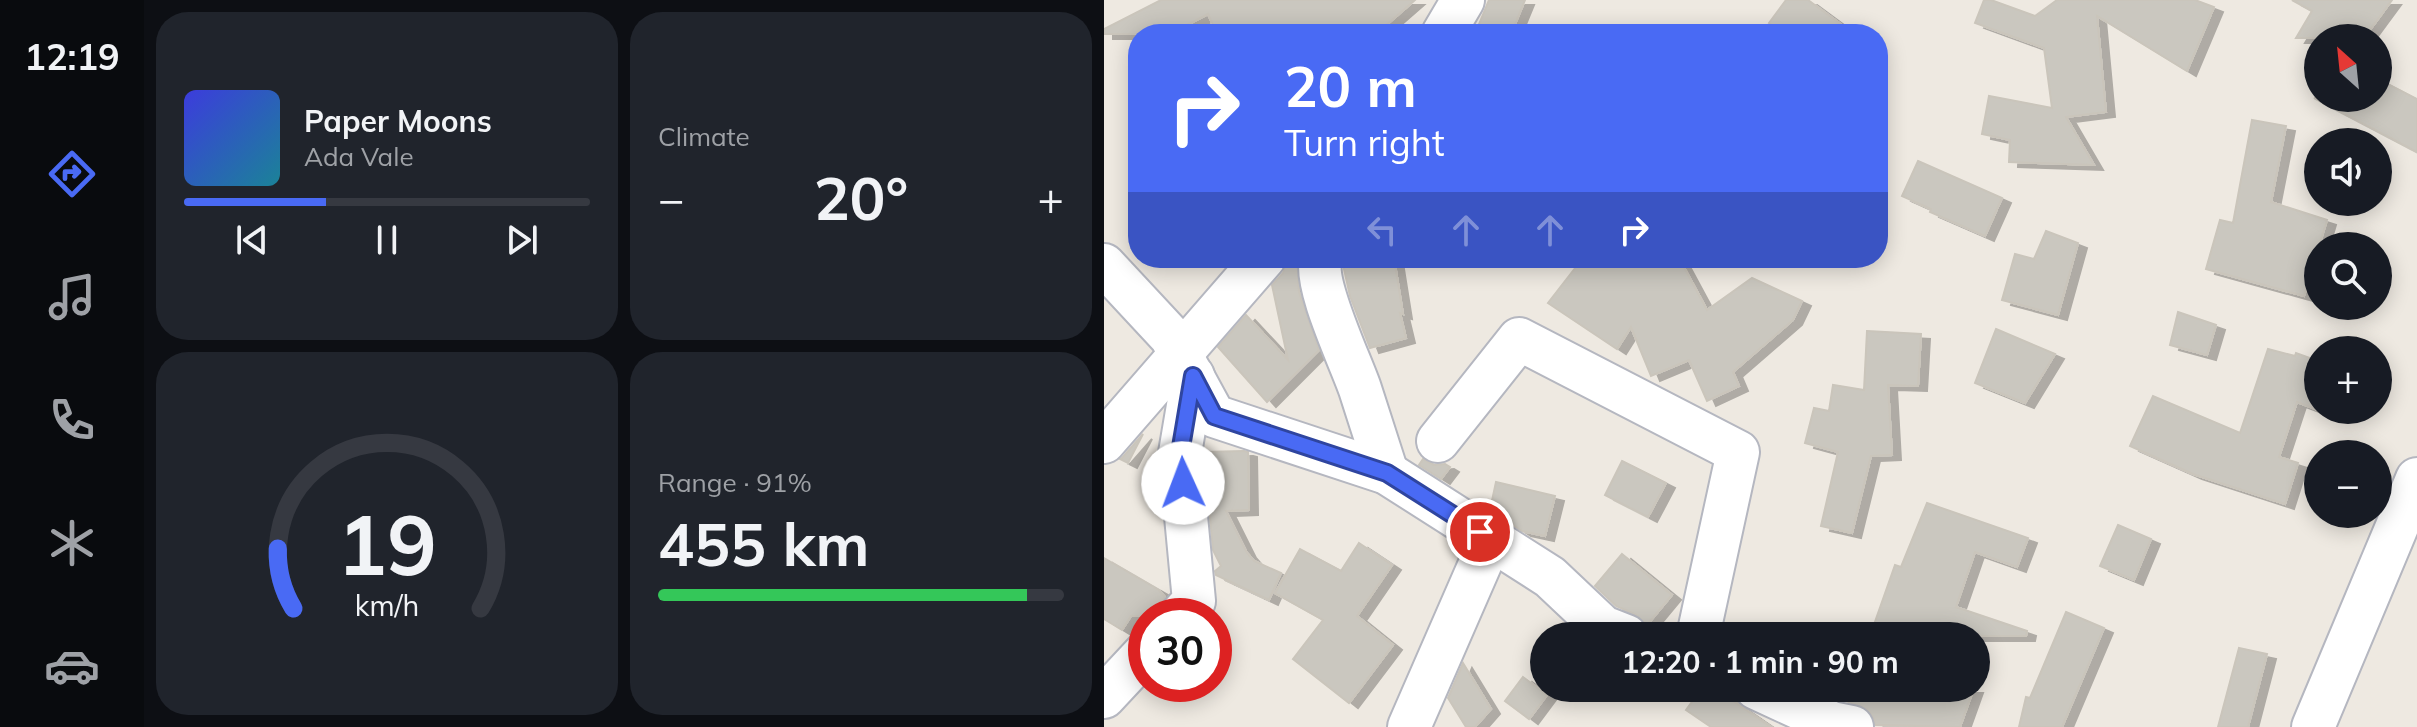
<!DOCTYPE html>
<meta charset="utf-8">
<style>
:root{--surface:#171b24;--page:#20242c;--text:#f1f3f6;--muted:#9ea1a6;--line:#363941;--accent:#496af4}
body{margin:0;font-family:Mulish,sans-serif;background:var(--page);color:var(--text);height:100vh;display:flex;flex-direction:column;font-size:30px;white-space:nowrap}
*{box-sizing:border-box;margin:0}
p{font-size:26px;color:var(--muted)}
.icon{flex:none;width:44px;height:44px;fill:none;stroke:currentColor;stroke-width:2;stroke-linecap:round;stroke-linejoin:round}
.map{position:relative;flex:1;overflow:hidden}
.panel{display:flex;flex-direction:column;gap:12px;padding:12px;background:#0d0f14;width:960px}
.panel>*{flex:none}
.banner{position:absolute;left:24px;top:24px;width:760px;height:244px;border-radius:32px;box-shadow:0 4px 20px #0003;background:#496af4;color:#fff;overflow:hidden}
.needle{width:52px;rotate:333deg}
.tools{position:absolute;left:1200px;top:24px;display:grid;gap:16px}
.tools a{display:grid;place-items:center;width:88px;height:88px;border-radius:50%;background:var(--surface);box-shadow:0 4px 20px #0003;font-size:40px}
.speed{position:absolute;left:24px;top:598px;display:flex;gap:16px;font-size:40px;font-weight:700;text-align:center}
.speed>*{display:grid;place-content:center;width:104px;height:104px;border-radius:50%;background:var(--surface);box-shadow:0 4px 20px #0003;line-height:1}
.speed .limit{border:12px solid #d22;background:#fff;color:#111}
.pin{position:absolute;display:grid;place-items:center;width:68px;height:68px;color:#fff;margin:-34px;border:4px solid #fff;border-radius:50%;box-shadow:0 2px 8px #0007}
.me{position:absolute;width:88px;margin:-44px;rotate:358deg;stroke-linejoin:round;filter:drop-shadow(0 0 6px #0008)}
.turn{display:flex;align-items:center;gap:28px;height:168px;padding:0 24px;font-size:36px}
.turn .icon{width:104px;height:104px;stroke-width:2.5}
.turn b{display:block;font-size:56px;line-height:68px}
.lanes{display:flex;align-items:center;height:76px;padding:0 24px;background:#0003;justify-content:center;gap:40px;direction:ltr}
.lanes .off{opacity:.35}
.big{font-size:60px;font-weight:700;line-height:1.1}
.panel .card{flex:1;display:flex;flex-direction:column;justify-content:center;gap:12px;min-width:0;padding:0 28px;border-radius:32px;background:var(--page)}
.panel .dial{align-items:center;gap:0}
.dial svg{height:208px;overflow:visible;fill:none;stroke:var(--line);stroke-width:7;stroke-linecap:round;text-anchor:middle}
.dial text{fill:var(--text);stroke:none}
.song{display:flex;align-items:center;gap:24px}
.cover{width:96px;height:96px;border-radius:12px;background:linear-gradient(135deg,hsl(240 70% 55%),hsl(190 70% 35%))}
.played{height:8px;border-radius:4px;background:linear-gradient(90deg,var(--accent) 35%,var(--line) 35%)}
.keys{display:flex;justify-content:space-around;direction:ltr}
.heat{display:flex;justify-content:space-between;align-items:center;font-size:44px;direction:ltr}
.charge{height:12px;border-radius:6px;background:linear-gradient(90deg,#34c759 91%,var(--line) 0)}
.panel .tiles{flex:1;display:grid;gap:12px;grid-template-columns:repeat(2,1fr)}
.trip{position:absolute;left:426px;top:622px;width:460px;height:80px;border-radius:40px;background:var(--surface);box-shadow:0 4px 20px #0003;font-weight:700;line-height:80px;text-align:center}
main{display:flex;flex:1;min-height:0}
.dock{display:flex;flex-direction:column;width:144px;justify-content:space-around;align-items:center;background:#090b0e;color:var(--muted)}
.dock .icon{width:56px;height:56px}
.dock .on{color:var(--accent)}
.dock b{font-size:36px;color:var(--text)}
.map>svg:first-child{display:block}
.building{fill:#cac7bf;stroke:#cac5bb;stroke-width:2;filter:url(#shadow)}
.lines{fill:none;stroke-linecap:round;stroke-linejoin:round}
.minor-casing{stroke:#b5b7c0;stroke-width:46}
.minor{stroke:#fff;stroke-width:42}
.route-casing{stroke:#2f459f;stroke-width:20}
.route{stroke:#496af4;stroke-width:14}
</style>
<main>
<nav class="dock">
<b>12:19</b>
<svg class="icon on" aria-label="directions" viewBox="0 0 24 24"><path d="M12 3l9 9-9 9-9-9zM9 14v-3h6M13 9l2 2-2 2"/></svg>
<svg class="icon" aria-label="music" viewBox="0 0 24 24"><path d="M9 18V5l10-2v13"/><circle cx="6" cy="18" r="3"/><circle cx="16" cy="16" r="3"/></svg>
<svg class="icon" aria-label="phone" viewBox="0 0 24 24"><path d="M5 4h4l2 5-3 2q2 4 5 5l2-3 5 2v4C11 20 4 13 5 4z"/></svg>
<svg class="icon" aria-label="climate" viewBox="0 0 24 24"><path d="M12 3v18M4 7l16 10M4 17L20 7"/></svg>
<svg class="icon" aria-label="car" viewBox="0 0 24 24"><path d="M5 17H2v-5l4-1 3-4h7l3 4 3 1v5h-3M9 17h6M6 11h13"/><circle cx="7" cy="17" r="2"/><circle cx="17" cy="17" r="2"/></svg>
</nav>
<section class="panel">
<div class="tiles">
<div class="card">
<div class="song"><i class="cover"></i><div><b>Paper Moons</b><p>Ada Vale</p></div></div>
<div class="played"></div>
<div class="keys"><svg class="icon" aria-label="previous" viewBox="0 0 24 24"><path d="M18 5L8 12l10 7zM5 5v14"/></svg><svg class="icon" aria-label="pause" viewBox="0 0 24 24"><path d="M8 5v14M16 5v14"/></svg><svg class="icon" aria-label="next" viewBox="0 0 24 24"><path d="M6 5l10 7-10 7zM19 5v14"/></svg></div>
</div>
<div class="card"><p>Climate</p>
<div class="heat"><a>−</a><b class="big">20°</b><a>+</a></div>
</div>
<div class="card dial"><svg viewBox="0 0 100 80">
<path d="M14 69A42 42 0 1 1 86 69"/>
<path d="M14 69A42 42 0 0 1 8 46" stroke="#496af4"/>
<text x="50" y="56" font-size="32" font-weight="700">19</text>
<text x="50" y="72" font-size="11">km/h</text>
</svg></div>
<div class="card"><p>Range · 91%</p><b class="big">455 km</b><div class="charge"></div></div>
</div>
</section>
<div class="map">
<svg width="1313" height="727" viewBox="0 0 1313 727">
<defs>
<filter id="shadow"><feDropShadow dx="9" dy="5" stdDeviation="0" flood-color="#0004"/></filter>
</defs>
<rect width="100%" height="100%" fill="#eee9e1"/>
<!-- building -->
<g class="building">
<path d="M57 0H311L272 34H113L104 14 66 34H0V29Z"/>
<path d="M385 0H421L407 34H371Z"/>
<path d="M682 0H704L750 34H680L665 23Z"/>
<path d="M880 0H887L931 16 953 0H1091L1110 7 1083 71 993 16 1002 112 962 117 990 165 905 162 906 140 878 134 885 96 948 108 940 48 871 23Z"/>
<path d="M1188 0H1288L1260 38H1255L1233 26 1226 38H1192L1208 11Z"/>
<path d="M1274 79 1313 99V152L1210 98H1274Z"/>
<path d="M1148 120 1182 126 1167 202 1223 220 1200 296 1102 269 1116 220 1129 223Z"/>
<path d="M814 161 898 198 881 236 826 212 827 209 798 196Z"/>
<path d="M942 231 974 243 954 315 898 300 911 254 930 259Z"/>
<path d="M183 258H193L195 292 215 350 163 402 114 347 142 315 184 360 168 285 179 273Z"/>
<path d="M241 258H290L299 314 296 313 302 338 266 348 246 296 240 269Z"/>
<path d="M479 258H575L603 310 648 278 698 301 689 320 629 372 635 386 603 401 585 360 547 376 527 327 513 349 444 303Z"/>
<path d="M1074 312 1112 325 1103 355 1066 345Z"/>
<path d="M892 329 951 354 921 403 871 383Z"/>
<path d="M763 331 817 334 814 386 784 385 788 455 767 456 748 533 717 526 734 452 701 443 710 408 725 411 729 385 760 390Z"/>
<path d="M1164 349 1191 356 1192 353 1214 361V410L1193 402 1175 457 1194 463 1181 504 1089 474 1026 446 1049 396 1136 433Z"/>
<path d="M39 434 24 463 16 459 18 458Z"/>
<path d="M140 451 144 452 145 510 122 511 143 553 150 561 177 573 165 600 112 575 111 571 117 566 109 550 100 452Z"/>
<path d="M319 459 330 465 341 464 346 467 337 479 315 465Z"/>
<path d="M518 461 562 483 544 517 501 495Z"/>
<path d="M392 482 451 496 441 536 418 531 386 510Z"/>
<path d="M823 503 924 538 913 567 871 552 852 607 923 631 922 636H766L791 565 797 567Z"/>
<path d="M1014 525 1047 539 1030 580 996 566Z"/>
<path d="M255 543 288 565 253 616 289 645 245 703 189 659 219 620 171 593 196 549 237 571Z"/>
<path d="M518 554 568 595 543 625 531 614 512 606 491 586Z"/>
<path d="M0 558 55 590 61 597 53 610V616H27L18 630 0 619Z"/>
<path d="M962 612 1000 628 958 727H915L922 697 926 698Z"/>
<path d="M1135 648 1163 654 1144 727H1114Z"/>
<path d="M359 663 387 709 371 727H362L344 698Z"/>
<path d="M419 677 443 695 425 719 401 701Z"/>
<path d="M598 688H610L667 727H607L582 710Z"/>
<path d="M747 688H870L856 727 771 725 770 719 763 709 742 701Z"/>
</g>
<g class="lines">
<!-- minor casing -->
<g class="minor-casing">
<g id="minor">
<path d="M339 34 359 0"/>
<path d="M217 258C209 284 246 360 256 389 265 417 274 445 283 473"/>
<path d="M0 265 67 337 110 416 283 473 446 577 499 627 522 636"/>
<path d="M334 441 415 339 634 452 594 636"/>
<path d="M0 442 160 258"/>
<path d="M76 616 90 601 76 453 89 376"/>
<path d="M652 688 728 723 748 727"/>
<path d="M0 697 42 652"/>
<path d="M305 727 377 562"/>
<path d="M1209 727 1313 479"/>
</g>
</g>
<!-- minor -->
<use href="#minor" class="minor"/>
</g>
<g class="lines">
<!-- route casing -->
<g class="route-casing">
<path id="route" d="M79 483 76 453 89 376 110 416 283 473 376 532"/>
</g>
<!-- route -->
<use href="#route" class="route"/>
</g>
</svg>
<div class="tools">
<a><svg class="needle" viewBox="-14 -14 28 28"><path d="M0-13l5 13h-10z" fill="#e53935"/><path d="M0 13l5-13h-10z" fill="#9ea1a6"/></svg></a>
<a><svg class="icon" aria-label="sound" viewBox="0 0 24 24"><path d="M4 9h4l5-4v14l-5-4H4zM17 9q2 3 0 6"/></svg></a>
<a><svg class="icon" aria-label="search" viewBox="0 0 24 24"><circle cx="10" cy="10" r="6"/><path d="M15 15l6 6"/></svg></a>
<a>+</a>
<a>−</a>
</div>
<div class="speed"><div class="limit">30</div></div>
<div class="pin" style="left:376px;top:532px;background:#d93025"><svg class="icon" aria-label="arrive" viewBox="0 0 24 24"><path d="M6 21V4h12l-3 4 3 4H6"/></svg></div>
<svg class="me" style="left:79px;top:483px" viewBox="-20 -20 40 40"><circle r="19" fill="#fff"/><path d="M0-13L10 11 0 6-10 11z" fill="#496af4"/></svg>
<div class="trip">12:20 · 1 min · 90 m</div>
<div class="banner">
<div class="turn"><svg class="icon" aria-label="right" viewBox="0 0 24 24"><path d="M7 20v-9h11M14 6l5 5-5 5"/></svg><div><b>20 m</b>Turn right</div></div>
<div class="lanes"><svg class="icon off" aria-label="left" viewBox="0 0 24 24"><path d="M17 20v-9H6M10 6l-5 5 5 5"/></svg><svg class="icon off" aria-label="ahead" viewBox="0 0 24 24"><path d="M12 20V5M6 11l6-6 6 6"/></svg><svg class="icon off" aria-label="ahead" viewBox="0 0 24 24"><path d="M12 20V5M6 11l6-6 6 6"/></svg><svg class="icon" aria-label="right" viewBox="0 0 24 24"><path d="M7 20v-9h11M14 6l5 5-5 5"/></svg></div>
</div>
</div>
</main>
